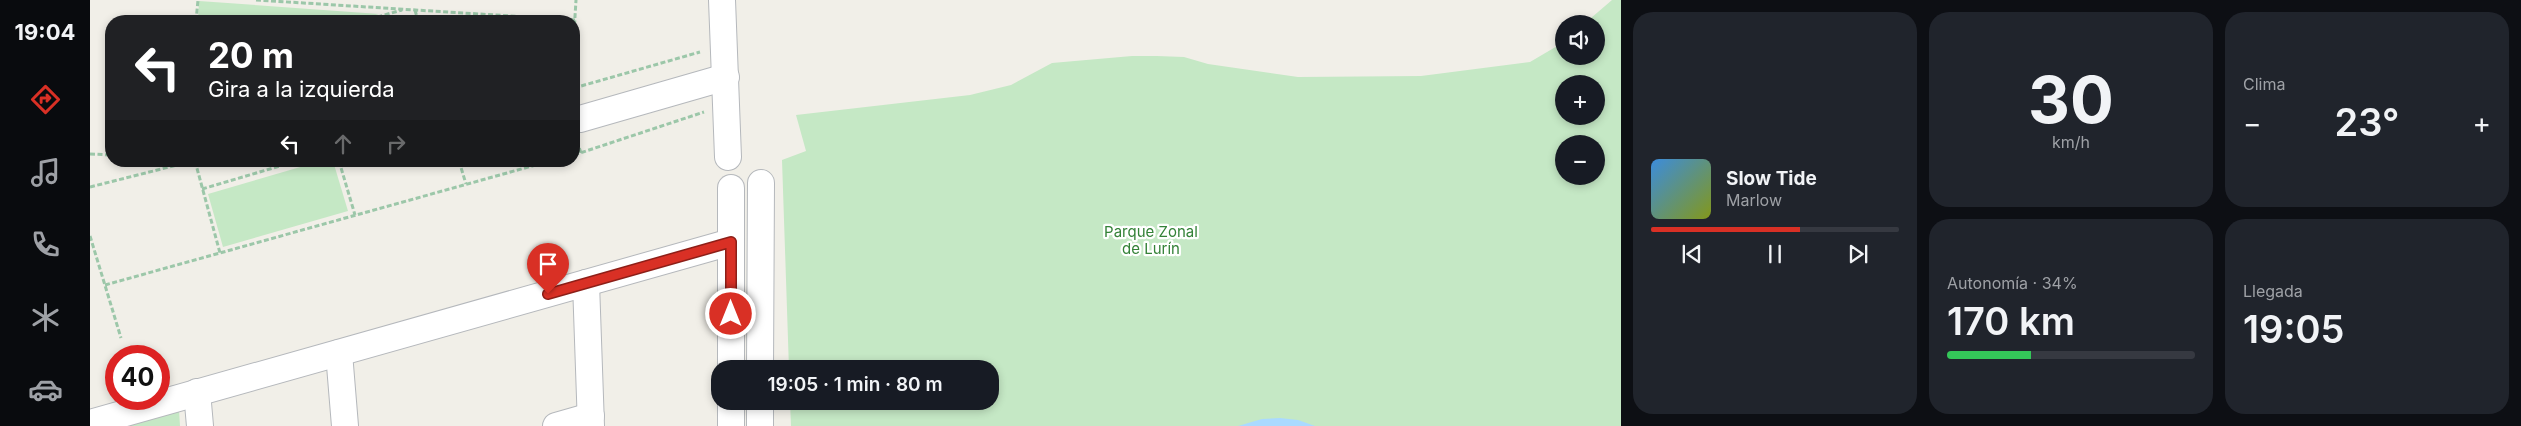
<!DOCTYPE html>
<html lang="es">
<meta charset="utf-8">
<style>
:root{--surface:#171b24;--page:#20242c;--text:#f1f3f6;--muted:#9ea1a6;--line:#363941;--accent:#d93025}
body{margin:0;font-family:Inter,sans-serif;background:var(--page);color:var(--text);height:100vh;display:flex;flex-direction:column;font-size:19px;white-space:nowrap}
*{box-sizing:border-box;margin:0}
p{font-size:16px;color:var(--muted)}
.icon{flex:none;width:28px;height:28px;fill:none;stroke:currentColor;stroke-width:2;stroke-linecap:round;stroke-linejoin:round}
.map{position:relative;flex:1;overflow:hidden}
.details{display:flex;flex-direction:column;gap:12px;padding:12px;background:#0d0f14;width:900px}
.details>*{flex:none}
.top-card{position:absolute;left:15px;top:15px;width:475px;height:152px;border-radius:20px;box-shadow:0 2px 8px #0003;background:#202124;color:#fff;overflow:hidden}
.tools{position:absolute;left:1465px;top:15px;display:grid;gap:10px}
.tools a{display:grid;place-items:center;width:50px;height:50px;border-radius:50%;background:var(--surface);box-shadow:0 2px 8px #0003;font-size:25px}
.speed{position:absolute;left:15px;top:345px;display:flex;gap:10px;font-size:25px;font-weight:700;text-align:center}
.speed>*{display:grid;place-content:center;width:65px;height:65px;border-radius:50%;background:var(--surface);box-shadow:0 2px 8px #0003;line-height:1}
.speed .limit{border:8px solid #d22;background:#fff;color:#111}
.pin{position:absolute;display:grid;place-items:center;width:42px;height:42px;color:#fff;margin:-51px -21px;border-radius:50% 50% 50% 0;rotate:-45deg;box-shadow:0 0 5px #0007}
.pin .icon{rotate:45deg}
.me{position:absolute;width:55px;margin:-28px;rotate:0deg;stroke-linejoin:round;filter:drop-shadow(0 0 4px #0008)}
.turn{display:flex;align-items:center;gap:18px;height:105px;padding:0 20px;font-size:22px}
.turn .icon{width:65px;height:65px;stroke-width:2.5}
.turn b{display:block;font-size:35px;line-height:42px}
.lanes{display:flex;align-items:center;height:48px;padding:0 20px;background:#0003;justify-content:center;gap:25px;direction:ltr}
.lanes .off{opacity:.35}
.big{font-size:38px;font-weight:600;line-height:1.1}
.details .card{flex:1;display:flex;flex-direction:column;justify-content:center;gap:8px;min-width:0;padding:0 18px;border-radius:20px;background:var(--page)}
.details .dial{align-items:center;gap:0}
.dial b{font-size:65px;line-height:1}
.song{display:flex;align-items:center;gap:15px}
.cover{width:60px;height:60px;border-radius:8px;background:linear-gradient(135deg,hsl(210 70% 55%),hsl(70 70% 35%))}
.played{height:5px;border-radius:2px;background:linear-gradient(90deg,var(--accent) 60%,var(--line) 60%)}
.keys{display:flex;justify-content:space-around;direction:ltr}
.heat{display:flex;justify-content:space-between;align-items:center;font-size:28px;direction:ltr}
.charge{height:8px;border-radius:4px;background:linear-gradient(90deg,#34c759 34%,var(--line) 0)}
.details .tiles{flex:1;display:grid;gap:12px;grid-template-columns:repeat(3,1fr)}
.card:first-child{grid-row:span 2}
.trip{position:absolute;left:621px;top:360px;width:288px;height:50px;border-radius:20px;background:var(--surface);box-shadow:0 2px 8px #0003;font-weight:600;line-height:50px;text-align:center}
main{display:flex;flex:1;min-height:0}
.tab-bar{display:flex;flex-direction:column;width:90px;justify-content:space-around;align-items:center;background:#090b0e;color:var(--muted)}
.tab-bar .icon{width:35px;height:35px}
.tab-bar .on{color:var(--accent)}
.tab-bar b{font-size:22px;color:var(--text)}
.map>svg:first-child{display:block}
.green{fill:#c5e8c5;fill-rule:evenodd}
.water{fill:#aadaff}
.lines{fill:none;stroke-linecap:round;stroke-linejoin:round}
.minor-casing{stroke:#b5b8bc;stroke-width:28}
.path{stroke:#9cc7a9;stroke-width:3;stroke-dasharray:5 2.5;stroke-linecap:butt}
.minor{stroke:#fff;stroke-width:26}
.route-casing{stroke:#8d1f18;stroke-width:12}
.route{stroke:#d93025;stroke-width:9}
.labels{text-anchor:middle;stroke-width:4.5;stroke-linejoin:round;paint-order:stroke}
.park-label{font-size:15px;fill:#348238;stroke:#fff}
</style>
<main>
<nav class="tab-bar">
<b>19:04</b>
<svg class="icon on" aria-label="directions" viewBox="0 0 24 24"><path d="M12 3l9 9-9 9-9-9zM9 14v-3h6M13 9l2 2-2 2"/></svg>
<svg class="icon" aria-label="music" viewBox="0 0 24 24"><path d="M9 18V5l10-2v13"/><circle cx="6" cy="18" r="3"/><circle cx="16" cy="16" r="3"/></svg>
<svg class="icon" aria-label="phone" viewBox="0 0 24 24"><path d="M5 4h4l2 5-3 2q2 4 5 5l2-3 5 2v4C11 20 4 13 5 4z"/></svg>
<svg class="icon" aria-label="climate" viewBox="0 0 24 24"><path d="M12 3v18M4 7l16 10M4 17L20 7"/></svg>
<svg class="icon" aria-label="car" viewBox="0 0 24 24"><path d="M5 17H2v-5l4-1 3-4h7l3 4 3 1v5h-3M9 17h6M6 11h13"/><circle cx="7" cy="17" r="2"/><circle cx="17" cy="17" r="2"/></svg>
</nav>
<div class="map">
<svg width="1531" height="426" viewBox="0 0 1531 426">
<rect width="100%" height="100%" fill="#f1efe8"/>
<!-- green -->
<g class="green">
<path d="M1522 0H1531V426H701L700 401H900V369H699L692 160 716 151 706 115 880 95 921 85 962 63 1042 56H1067L1094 57 1118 64 1208 77 1331 76 1440 62 1474 42V56H1506V24H1494ZM1474 84H1506V116H1474ZM1474 144H1506V176H1474Z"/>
<path d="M109 1 289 14 264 21H108Z"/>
<path d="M331 16 419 21H333Z"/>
<path d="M231 161H243L258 211 133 247 118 194Z"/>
<path d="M89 410 90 426H31Z"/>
</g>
<!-- water -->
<path class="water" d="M1190 418 1208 420 1225 426H1148L1172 419Z"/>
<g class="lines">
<!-- minor casing -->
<g class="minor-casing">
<g id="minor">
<path d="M632 0 638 157"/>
<path d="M490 119 636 77"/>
<path d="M641 188V369"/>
<path d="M496 283 501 426"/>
<path d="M249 353 255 426"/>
<path d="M670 369 671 183"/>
<path d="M107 392 110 426"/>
<path d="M641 401V426"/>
<path d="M0 423 641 242"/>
<path d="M466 426 501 416"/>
<path d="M670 426V401"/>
</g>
</g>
<!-- path -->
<g class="path">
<path d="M166 0 485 20"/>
<path d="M325 10 328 21"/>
<path d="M106 21 108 0"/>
<path d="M273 21 312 10"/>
<path d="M484 33 486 0"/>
<path d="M484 88 610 52"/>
<path d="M487 141 491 153"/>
<path d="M0 154 21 155"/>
<path d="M484 155 614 112"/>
<path d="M105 161 130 253"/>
<path d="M249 161 265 215"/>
<path d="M369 161 376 184"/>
<path d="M0 187 103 161"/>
<path d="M112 189 207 161"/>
<path d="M0 236 31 338"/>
<path d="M15 285 460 161"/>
</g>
<!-- minor -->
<use href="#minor" class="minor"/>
</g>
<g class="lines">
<!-- route casing -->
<g class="route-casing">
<path id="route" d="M458 294 641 242V314"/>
</g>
<!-- route -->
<use href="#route" class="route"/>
</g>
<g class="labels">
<!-- park labels -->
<g class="park-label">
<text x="1061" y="237">Parque Zonal<tspan x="1061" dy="17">de Lurín</tspan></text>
</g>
</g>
</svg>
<div class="tools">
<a><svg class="icon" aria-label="sound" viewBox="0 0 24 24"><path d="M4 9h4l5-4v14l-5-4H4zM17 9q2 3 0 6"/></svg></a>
<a>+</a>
<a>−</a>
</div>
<div class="speed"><div class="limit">40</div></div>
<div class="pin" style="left:458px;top:294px;background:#d93025"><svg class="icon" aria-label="arrive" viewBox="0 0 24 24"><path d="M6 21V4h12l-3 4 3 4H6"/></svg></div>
<svg class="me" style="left:641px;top:314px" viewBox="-20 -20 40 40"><circle r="17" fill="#d93025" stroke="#fff" stroke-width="3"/><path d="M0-11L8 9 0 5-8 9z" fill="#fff"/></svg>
<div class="trip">19:05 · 1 min · 80 m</div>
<div class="top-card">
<div class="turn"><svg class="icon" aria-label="left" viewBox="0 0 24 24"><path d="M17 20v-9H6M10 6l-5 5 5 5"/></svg><div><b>20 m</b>Gira a la izquierda</div></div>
<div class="lanes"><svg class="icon" aria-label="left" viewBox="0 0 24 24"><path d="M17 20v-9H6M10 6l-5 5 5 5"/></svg><svg class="icon off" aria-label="ahead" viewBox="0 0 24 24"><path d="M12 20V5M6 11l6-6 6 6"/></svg><svg class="icon off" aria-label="right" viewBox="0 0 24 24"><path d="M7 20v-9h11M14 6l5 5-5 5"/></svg></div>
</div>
</div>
<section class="details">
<div class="tiles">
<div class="card">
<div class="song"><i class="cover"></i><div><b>Slow Tide</b><p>Marlow</p></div></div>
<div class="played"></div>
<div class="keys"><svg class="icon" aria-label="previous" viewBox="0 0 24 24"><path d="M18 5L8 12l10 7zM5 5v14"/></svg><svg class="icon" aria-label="pause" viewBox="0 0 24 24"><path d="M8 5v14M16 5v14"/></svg><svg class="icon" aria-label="next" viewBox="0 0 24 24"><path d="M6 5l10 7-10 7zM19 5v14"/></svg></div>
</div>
<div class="card dial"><b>30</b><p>km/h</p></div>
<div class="card"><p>Clima</p>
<div class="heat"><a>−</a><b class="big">23°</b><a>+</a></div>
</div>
<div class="card"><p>Autonomía · 34%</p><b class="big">170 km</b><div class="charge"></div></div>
<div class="card"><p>Llegada</p><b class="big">19:05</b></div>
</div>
</section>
</main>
